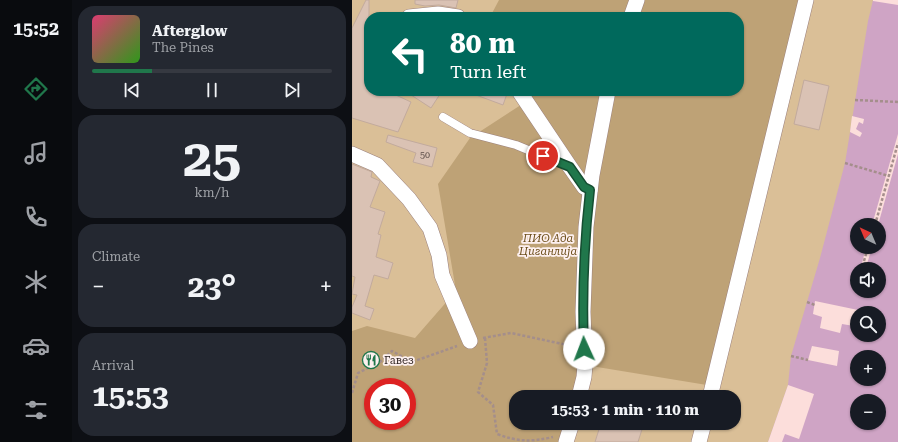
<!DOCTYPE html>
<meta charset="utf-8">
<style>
:root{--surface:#171b24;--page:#242831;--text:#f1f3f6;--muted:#9ea1a6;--line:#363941;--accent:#20774b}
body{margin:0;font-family:"Roboto Serif",serif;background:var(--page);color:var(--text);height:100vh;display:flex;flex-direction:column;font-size:15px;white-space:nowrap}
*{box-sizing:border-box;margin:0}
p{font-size:13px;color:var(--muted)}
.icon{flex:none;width:22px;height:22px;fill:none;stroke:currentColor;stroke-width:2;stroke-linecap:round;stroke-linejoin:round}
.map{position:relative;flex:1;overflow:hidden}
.drawer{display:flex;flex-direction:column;gap:6px;padding:6px;background:#0d0f14;width:280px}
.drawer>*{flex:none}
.hud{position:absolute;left:12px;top:12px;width:380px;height:84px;border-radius:16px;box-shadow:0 1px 3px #0004;background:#00695c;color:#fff;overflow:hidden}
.needle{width:26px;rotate:316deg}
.fabs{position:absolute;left:498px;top:218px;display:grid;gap:8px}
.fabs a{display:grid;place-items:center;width:36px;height:36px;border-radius:50%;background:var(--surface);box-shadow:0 1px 3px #0004;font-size:20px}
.speed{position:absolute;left:12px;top:378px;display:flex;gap:8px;font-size:20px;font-weight:700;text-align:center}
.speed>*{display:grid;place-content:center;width:52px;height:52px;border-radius:50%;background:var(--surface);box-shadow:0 1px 3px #0004;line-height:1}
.speed .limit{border:6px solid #d22;background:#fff;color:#111}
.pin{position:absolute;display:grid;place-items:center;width:34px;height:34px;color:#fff;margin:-17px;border:2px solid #fff;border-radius:50%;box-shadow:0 1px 4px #0007}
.me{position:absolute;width:44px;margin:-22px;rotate:358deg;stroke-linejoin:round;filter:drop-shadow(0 0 3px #0008)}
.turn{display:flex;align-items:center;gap:14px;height:84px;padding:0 20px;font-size:18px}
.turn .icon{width:52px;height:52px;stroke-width:2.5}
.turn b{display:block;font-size:28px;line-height:34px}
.big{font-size:30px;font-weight:700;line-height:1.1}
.drawer .card{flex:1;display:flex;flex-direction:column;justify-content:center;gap:6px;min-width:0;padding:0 14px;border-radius:16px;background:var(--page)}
.drawer .dial{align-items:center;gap:0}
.dial b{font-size:52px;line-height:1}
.song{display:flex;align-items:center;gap:12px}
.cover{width:48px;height:48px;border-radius:6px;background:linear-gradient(135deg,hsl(340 70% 55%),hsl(110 70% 35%))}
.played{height:4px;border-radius:2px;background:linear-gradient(90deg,var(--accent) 25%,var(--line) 25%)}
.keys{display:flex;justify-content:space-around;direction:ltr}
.heat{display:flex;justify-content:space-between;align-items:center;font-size:22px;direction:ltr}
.trip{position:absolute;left:157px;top:390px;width:232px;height:40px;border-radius:16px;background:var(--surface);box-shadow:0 1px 3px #0004;font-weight:700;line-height:40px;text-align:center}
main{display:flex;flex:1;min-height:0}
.dock{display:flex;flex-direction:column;width:72px;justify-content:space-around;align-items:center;background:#090b0e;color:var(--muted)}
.dock .icon{width:28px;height:28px}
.dock .current{color:var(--accent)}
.dock b{font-size:18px;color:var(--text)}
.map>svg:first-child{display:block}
.green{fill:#dabf97;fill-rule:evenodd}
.forest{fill:#bea276;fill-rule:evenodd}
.water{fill:#cfa4c5;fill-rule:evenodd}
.pier{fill:#fcdedb}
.building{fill:#dac2b4;stroke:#c2aa9d}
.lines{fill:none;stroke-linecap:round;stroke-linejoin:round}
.lane-casing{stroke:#9b807d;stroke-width:9}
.street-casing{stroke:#9b807d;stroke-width:16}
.path{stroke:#a48e8b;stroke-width:2.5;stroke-dasharray:3 2;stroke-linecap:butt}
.lane{stroke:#fff;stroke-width:8}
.street{stroke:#fff;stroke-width:15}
.route-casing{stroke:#154d31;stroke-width:10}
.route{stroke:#20774b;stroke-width:7}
.labels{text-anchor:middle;stroke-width:3.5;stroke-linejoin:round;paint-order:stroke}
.number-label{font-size:9px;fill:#5b4d48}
.park-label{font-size:11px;font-style:italic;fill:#6e501d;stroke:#fdf0ef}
.poi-label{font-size:11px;fill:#312624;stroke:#fdf0ef;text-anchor:start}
</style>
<main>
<nav class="dock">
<b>15:52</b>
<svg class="icon current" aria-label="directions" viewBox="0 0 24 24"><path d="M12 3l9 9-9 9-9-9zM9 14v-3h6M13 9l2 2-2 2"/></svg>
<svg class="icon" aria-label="music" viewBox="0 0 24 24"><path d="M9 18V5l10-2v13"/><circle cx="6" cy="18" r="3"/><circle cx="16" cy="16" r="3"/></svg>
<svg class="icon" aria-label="phone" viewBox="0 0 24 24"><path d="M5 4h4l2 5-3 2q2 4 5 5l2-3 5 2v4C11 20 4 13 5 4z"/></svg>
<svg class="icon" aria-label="climate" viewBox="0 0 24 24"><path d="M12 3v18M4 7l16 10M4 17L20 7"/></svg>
<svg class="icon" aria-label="car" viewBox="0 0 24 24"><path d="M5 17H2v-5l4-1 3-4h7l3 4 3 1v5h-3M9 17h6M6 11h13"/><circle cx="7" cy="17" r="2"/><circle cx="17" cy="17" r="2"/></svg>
<svg class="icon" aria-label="filters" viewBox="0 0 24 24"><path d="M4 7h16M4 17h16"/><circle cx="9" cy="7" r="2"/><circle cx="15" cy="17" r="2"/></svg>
</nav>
<section class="drawer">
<div class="card">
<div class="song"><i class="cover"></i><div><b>Afterglow</b><p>The Pines</p></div></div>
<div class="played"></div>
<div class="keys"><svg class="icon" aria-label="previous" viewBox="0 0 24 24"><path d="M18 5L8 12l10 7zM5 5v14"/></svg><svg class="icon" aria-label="pause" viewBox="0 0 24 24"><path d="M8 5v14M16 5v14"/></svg><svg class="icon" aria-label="next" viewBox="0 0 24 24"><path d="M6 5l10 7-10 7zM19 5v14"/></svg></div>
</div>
<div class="card dial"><b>25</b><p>km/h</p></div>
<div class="card"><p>Climate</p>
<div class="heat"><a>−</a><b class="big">23°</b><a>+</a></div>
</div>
<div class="card"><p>Arrival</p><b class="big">15:53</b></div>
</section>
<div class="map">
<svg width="546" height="442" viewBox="0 0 546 442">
<rect width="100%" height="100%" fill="#fcdedb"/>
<!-- green -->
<path class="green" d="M0 0H546V442H0ZM17 17H387V91H17ZM505 225H527V247H505ZM505 269H527V291H505ZM505 313H527V335H505ZM505 357H527V379H505ZM21 387H55V421H21ZM164 397H382V423H164ZM505 401H527V423H505Z"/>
<!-- forest -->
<path class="forest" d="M147 0H454L361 386 233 365 224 397H164V423H217L212 442H0V331L15 326 63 338 104 291 86 184 118 138 175 101 179 91H387V17H138ZM21 387H55V421H21Z"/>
<!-- water -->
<path class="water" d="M521 0H546V442H416L436 385 439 356 468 258 493 163 516 21ZM505 225H527V247H505ZM505 269H527V291H505ZM505 313H527V335H505ZM505 357H527V379H505ZM505 401H527V423H505Z"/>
<!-- pier -->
<g class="pier">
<path d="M521 0H546V5L521 1Z"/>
<path d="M500 116 512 119 511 124 507 122 504 129 510 133 508 137 498 132Z"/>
<path d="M546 134V154L526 225H520Z"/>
<path d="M514 247H520L515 264 510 263Z"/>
<path d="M463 301 506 310 502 326 490 324 488 333 468 328 470 317 461 314Z"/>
<path d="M460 346 487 351 485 366 456 360Z"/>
<path d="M436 385 462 394 447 439 433 434 430 442H416Z"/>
</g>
<!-- building -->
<g class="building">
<path d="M14 0H17V91H35L59 102 46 132 0 118V28Z"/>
<path d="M63 0H106L104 8 87 5 73 6 63 4Z"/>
<path d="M452 80 477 86 467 130 442 124Z"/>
<path d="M53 91H90L79 108Z"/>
<path d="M116 91H156L151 105 116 92Z"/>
<path d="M36 135 85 148 80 167 61 162 64 153 34 142Z"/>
<path d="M0 164 20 172 19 177 28 181 18 207 33 212 26 234 29 235 24 257 41 263 36 279 22 275 13 306 22 309 18 320 0 313V307L5 295 0 294 3 277 0 276Z"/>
<path d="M249 423H292L286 442H243Z"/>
</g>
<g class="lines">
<!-- lane casing -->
<g class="lane-casing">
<path id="lane" d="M91 117 118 133 164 145 215 166"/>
</g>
<!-- street casing -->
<g class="street-casing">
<g id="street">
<path d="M57 17 86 14 106 17"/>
<path d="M279 17 285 0"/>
<path d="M167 91 218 167 232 187 238 190"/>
<path d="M0 154 25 165 57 199 78 228 87 255 90 275 118 341"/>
<path d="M227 397 232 377 233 365 231 312 234 227 240 175 256 91"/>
<path d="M358 397 454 0"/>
<path d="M214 442 220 423"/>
<path d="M347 442 352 423"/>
</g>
</g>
<!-- path -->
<g class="path">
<path d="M503 100 546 102"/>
<path d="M493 163 537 176"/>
<path d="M523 225 546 143"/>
<path d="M512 261 516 247"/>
<path d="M455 302 463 305"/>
<path d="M131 338 159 333 220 346"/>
<path d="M133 338 135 363 126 392 141 405 145 434C166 442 180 442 201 437"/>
<path d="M439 356 456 360"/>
<path d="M0 393 6 373 28 362 40 351 60 362 105 346"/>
</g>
<!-- lane -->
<use href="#lane" class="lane"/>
<!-- street -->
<use href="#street" class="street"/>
</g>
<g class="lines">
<!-- route casing -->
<g class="route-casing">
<path id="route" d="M191 156 218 167 232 187 238 190C232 243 230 296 232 349"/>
</g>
<!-- route -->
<use href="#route" class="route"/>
</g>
<!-- icons -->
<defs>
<g id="restaurant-ring" transform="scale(0.9)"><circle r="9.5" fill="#fdf0ef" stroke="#20774b" stroke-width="1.5"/><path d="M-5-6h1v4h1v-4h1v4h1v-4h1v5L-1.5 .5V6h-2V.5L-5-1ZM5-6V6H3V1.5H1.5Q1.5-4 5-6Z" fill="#20774b"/></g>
</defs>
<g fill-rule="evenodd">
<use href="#restaurant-ring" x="19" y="360"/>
</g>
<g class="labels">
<!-- number labels -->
<g class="number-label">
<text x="73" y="158">50</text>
</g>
<!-- park labels -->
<g class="park-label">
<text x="196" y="242">ПИО Ада<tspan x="196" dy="13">Циганлија</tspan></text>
</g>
<!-- poi labels -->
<g class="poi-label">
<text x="32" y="364">Гавез</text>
</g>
</g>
</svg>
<div class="fabs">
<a><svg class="needle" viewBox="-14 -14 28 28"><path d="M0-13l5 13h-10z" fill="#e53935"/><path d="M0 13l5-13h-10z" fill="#9ea1a6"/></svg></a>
<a><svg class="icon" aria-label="sound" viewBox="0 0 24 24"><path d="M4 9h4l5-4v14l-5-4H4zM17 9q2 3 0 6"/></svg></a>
<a><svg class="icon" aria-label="search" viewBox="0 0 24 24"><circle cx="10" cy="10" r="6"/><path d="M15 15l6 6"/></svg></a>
<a>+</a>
<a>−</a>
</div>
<div class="speed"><div class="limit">30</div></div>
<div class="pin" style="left:191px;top:156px;background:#d93025"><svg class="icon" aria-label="arrive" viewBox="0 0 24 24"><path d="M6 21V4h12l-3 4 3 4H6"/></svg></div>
<svg class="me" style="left:232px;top:349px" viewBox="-20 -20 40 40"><circle r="19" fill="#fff"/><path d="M0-13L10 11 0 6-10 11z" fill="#20774b"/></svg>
<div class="trip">15:53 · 1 min · 110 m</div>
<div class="hud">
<div class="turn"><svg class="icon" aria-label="left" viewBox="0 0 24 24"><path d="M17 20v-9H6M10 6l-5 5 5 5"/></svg><div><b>80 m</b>Turn left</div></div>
</div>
</div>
</main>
